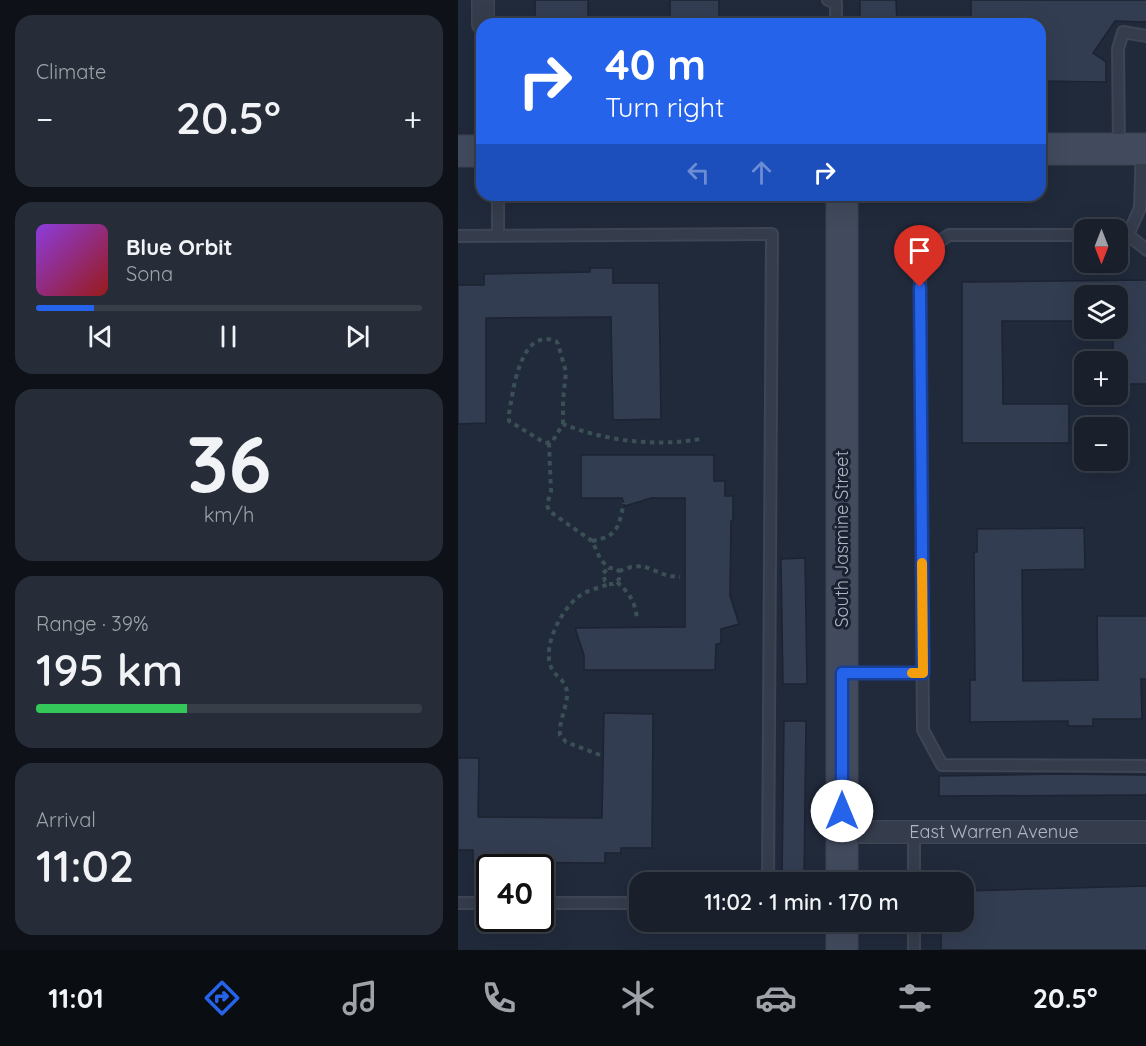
<!DOCTYPE html>
<meta charset="utf-8">
<style>
:root{--surface:#19202c;--page:#262d38;--text:#f1f3f6;--muted:#9fa3a9;--line:#373e48;--accent:#2563eb}
body{margin:0;font-family:Quicksand,sans-serif;background:var(--page);color:var(--text);height:100vh;display:flex;flex-direction:column;font-size:22px;white-space:nowrap}
*{box-sizing:border-box;margin:0}
p{font-size:20px;color:var(--muted)}
.icon{flex:none;width:33px;height:33px;fill:none;stroke:currentColor;stroke-width:2;stroke-linecap:round;stroke-linejoin:round}
.map{position:relative;flex:1;overflow:hidden}
.side{display:flex;flex-direction:column;gap:15px;padding:15px;background:#0e1218;width:458px}
.side>*{flex:none}
.guide{position:absolute;left:18px;top:18px;width:570px;height:183px;border-radius:18px;box-shadow:0 6px 24px #0002,0 0 0 2px var(--line);background:#2563eb;color:#fff;overflow:hidden}
.needle{width:39px;rotate:180deg}
.fabs{position:absolute;left:616px;top:219px;display:grid;gap:12px}
.fabs a{display:grid;place-items:center;width:54px;height:54px;border-radius:12px;background:var(--surface);box-shadow:0 6px 24px #0002,0 0 0 2px var(--line);font-size:30px}
.speed{position:absolute;left:18px;top:854px;display:flex;gap:12px;font-size:30px;font-weight:700;text-align:center}
.speed>*{display:grid;place-content:center;width:78px;height:78px;border-radius:50%;background:var(--surface);box-shadow:0 6px 24px #0002,0 0 0 2px var(--line);line-height:1}
.speed .limit{border:3px solid #111;border-radius:9px;background:#fff;color:#111}
.pin{position:absolute;display:grid;place-items:center;width:51px;height:51px;color:#fff;margin:-62px -26px;border-radius:50% 50% 50% 0;rotate:-45deg;box-shadow:0 0 6px #0007}
.pin .icon{rotate:45deg}
.me{position:absolute;width:66px;margin:-33px;rotate:0deg;stroke-linejoin:round;filter:drop-shadow(0 0 4px #0008)}
.turn{display:flex;align-items:center;gap:21px;height:126px;padding:0 30px;font-size:27px}
.turn .icon{width:78px;height:78px;stroke-width:2.5}
.turn b{display:block;font-size:42px;line-height:51px}
.lanes{display:flex;align-items:center;height:57px;padding:0 30px;background:#0003;justify-content:center;gap:30px;direction:ltr}
.lanes .off{opacity:.35}
.big{font-size:45px;font-weight:600;line-height:1.1}
.side .card{flex:1;display:flex;flex-direction:column;justify-content:center;gap:9px;min-width:0;padding:0 21px;border-radius:18px;background:var(--page)}
.side .dial{align-items:center;gap:0}
.dial b{font-size:78px;line-height:1}
.song{display:flex;align-items:center;gap:18px}
.cover{width:72px;height:72px;border-radius:9px;background:linear-gradient(135deg,hsl(270 70% 55%),hsl(0 70% 35%))}
.played{height:6px;border-radius:3px;background:linear-gradient(90deg,var(--accent) 15%,var(--line) 15%)}
.keys{display:flex;justify-content:space-around;direction:ltr}
.heat{display:flex;justify-content:space-between;align-items:center;font-size:33px;direction:ltr}
.charge{height:9px;border-radius:4px;background:linear-gradient(90deg,#34c759 39%,var(--line) 0)}
.trip{position:absolute;left:171px;top:872px;width:345px;height:60px;border-radius:18px;background:var(--surface);box-shadow:0 6px 24px #0002,0 0 0 2px var(--line);font-weight:600;line-height:60px;text-align:center}
.tab-bar{display:flex;height:96px;justify-content:space-around;align-items:center;background:#0a0d12;color:var(--muted)}
.tab-bar .icon{width:42px;height:42px}
.tab-bar .selected{color:var(--accent)}
.tab-bar b{font-size:27px;color:var(--text)}
main{display:flex;flex:1;min-height:0}
.map>svg:first-child{display:block}
.building{fill:#333d52;stroke:#1c2332;stroke-width:1.5}
.lines{fill:none;stroke-linecap:round;stroke-linejoin:round}
.lane-casing{stroke:#3e4554;stroke-width:14}
.street-casing{stroke:#3e4554;stroke-width:24}
.secondary-casing{stroke:#3e4554;stroke-width:33}
.path{stroke:#3b5054;stroke-width:4;stroke-dasharray:4.5 4.5;stroke-linecap:butt}
.lane{stroke:#353c4b;stroke-width:10}
.street{stroke:#353c4b;stroke-width:21}
.secondary{stroke:#424b5e;stroke-width:30}
.route-casing{stroke:#184099;stroke-width:15}
.route{stroke:#2563eb;stroke-width:10}
.slow{stroke:#f59e0b;stroke-width:10}
.labels{text-anchor:middle;stroke-width:6;stroke-linejoin:round;paint-order:stroke}
.street-label{font-size:18px;fill:#afb7c7;stroke:#1a2130}
</style>
<main>
<section class="side">
<div class="card"><p>Climate</p>
<div class="heat"><a>−</a><b class="big">20.5°</b><a>+</a></div>
</div>
<div class="card">
<div class="song"><i class="cover"></i><div><b>Blue Orbit</b><p>Sona</p></div></div>
<div class="played"></div>
<div class="keys"><svg class="icon" aria-label="previous" viewBox="0 0 24 24"><path d="M18 5L8 12l10 7zM5 5v14"/></svg><svg class="icon" aria-label="pause" viewBox="0 0 24 24"><path d="M8 5v14M16 5v14"/></svg><svg class="icon" aria-label="next" viewBox="0 0 24 24"><path d="M6 5l10 7-10 7zM19 5v14"/></svg></div>
</div>
<div class="card dial"><b>36</b><p>km/h</p></div>
<div class="card"><p>Range · 39%</p><b class="big">195 km</b><div class="charge"></div></div>
<div class="card"><p>Arrival</p><b class="big">11:02</b></div>
</section>
<div class="map">
<svg width="689" height="950" viewBox="0 0 689 950">
<rect width="100%" height="100%" fill="#212a3b"/>
<!-- building -->
<g class="building">
<rect x="77" y="0" width="53" height="24"/>
<rect x="212" y="0" width="49" height="24"/>
<path d="M402 0H438L439 23H402Z"/>
<path d="M513 0H689V22L657 21 635 53 648 62V82L582 81V24H513Z"/>
<path d="M132 268H155V283H201L203 419 155 420 153 317 28 318V423L0 424V285H26V274L132 272Z"/>
<path d="M689 280V384H660V362H655V328H660V296H627V321H544L545 404H611V443H504V282Z"/>
<path d="M123 455H256V481H267V496H275V520L273 521 272 596 281 624 263 629V643L258 644 257 670H126V655L117 628 227 627V498H193L167 506 164 498H123Z"/>
<path d="M626 528 627 569 564 570 565 681 640 680 639 616H689V679H683L684 719H635V726H610V721L512 722V680H517L516 552H519V529Z"/>
<path d="M347 558 349 684H325L323 559Z"/>
<path d="M146 713 195 714 194 848H163V853H147V863L15 862V850H0V758H21L20 817 144 818Z"/>
<path d="M326 721H348L346 882H324Z"/>
<path d="M601 774 689 775V795L481 796V776Z"/>
<path d="M689 886V950H483V921H506V891Z"/>
</g>
<g class="lines">
<!-- lane casing -->
<g class="lane-casing">
<g id="lane">
<path d="M370 0 378 3V24"/>
<path d="M661 148 660 49 665 32 689 36"/>
<path d="M40 235V195"/>
<path d="M627 235H491L470 249 462 264 465 730 484 765 689 766"/>
<path d="M660 235H670L682 208 684 149"/>
<path d="M670 235 689 250"/>
<path d="M0 236 314 234 310 882"/>
<path d="M387 673H465"/>
<path d="M456 882V832"/>
<path d="M0 903H32"/>
<path d="M82 903H182"/>
<path d="M456 950V921"/>
</g>
</g>
<!-- street casing -->
<g class="street-casing">
<g id="street">
<path d="M25 24V0"/>
<path id="s1" d="M384 832H689"/>
</g>
</g>
<!-- secondary casing -->
<g class="secondary-casing">
<g id="secondary">
<path d="M582 149H689"/>
<path d="M0 151H24"/>
<path d="M384 195V882"/>
<path d="M384 921V950"/>
</g>
</g>
<!-- path -->
<g class="path">
<path d="M105 424V400L108 372 100 344 98 341C62 327 55 391 51 414V421L87 443 94 442 105 424C147 441 198 447 242 439"/>
<path d="M91 443 93 491 89 505 91 511 134 541 143 560 151 568H157L161 571V579L155 584H151L147 581 145 573 151 568"/>
<path d="M134 541C161 536 160 527 166 503"/>
<path d="M161 571 173 567 185 566 210 576 222 577"/>
<path d="M159 582C172 594 177 601 179 619"/>
<path d="M142 755 108 742 102 735C101 719 109 708 109 694 109 680 97 677 93 667 84 646 104 609 120 597 129 590 141 588 151 584"/>
</g>
<!-- lane -->
<use href="#lane" class="lane"/>
<!-- street -->
<use href="#street" class="street"/>
<!-- secondary -->
<use href="#secondary" class="secondary"/>
</g>
<g class="lines">
<!-- route casing -->
<g class="route-casing">
<path id="route" d="M384 811V673H465L462 287"/>
</g>
<!-- route -->
<use href="#route" class="route"/>
<!-- slow -->
<path class="slow" d="M454 673H465L464 563"/>
</g>
<g class="labels">
<!-- street labels -->
<g class="street-label">
<text transform="translate(384 539) rotate(-90)" y="6">South Jasmine Street</text>
<text dy="6" stroke="none"><textPath href="#s1" startOffset="152">East Warren Avenue</textPath></text>
</g>
</g>
</svg>
<div class="fabs">
<a><svg class="needle" viewBox="-14 -14 28 28"><path d="M0-13l5 13h-10z" fill="#e53935"/><path d="M0 13l5-13h-10z" fill="#9fa3a9"/></svg></a>
<a><svg class="icon" aria-label="layers" viewBox="0 0 24 24"><path d="M12 4l9 5-9 5-9-5zM3 14l9 5 9-5"/></svg></a>
<a>+</a>
<a>−</a>
</div>
<div class="speed"><div class="limit">40</div></div>
<div class="pin" style="left:462px;top:287px;background:#d93025"><svg class="icon" aria-label="arrive" viewBox="0 0 24 24"><path d="M6 21V4h12l-3 4 3 4H6"/></svg></div>
<svg class="me" style="left:384px;top:811px" viewBox="-20 -20 40 40"><circle r="19" fill="#fff"/><path d="M0-13L10 11 0 6-10 11z" fill="#2563eb"/></svg>
<div class="trip">11:02 · 1 min · 170 m</div>
<div class="guide">
<div class="turn"><svg class="icon" aria-label="right" viewBox="0 0 24 24"><path d="M7 20v-9h11M14 6l5 5-5 5"/></svg><div><b>40 m</b>Turn right</div></div>
<div class="lanes"><svg class="icon off" aria-label="left" viewBox="0 0 24 24"><path d="M17 20v-9H6M10 6l-5 5 5 5"/></svg><svg class="icon off" aria-label="ahead" viewBox="0 0 24 24"><path d="M12 20V5M6 11l6-6 6 6"/></svg><svg class="icon" aria-label="right" viewBox="0 0 24 24"><path d="M7 20v-9h11M14 6l5 5-5 5"/></svg></div>
</div>
</div>
</main>
<nav class="tab-bar">
<b>11:01</b>
<svg class="icon selected" aria-label="directions" viewBox="0 0 24 24"><path d="M12 3l9 9-9 9-9-9zM9 14v-3h6M13 9l2 2-2 2"/></svg>
<svg class="icon" aria-label="music" viewBox="0 0 24 24"><path d="M9 18V5l10-2v13"/><circle cx="6" cy="18" r="3"/><circle cx="16" cy="16" r="3"/></svg>
<svg class="icon" aria-label="phone" viewBox="0 0 24 24"><path d="M5 4h4l2 5-3 2q2 4 5 5l2-3 5 2v4C11 20 4 13 5 4z"/></svg>
<svg class="icon" aria-label="climate" viewBox="0 0 24 24"><path d="M12 3v18M4 7l16 10M4 17L20 7"/></svg>
<svg class="icon" aria-label="car" viewBox="0 0 24 24"><path d="M5 17H2v-5l4-1 3-4h7l3 4 3 1v5h-3M9 17h6M6 11h13"/><circle cx="7" cy="17" r="2"/><circle cx="17" cy="17" r="2"/></svg>
<svg class="icon" aria-label="filters" viewBox="0 0 24 24"><path d="M4 7h16M4 17h16"/><circle cx="9" cy="7" r="2"/><circle cx="15" cy="17" r="2"/></svg>
<b>20.5°</b>
</nav>
